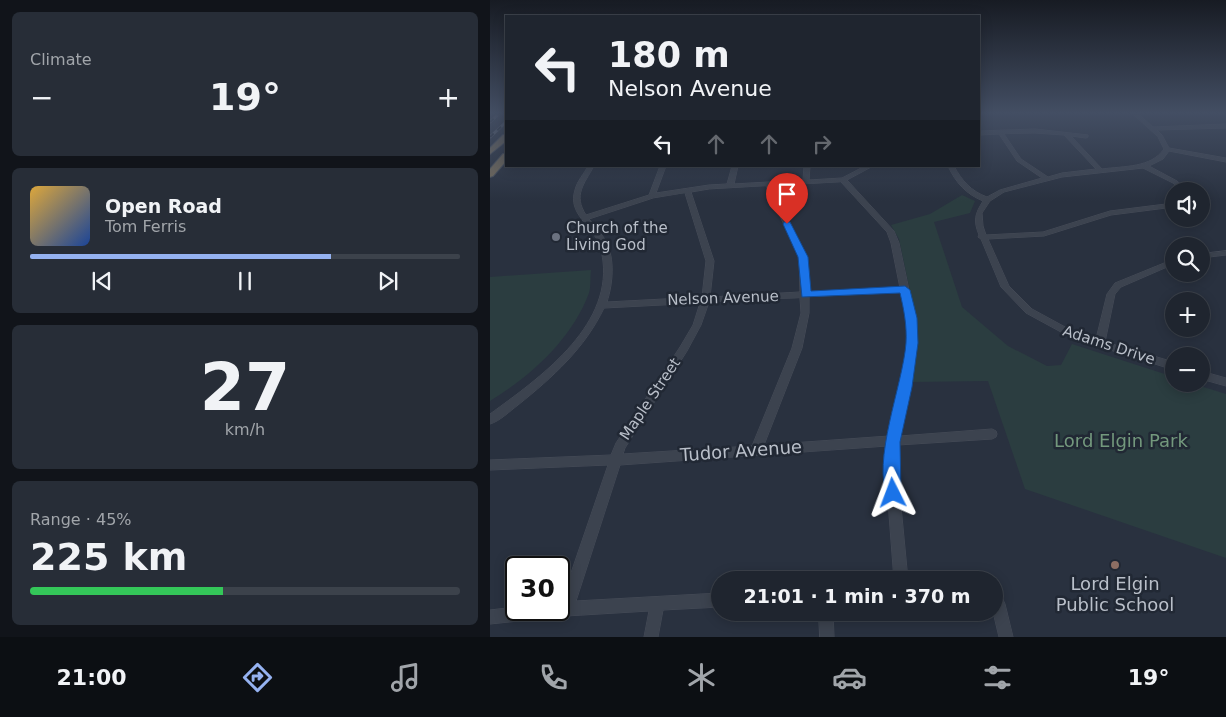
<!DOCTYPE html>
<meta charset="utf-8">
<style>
:root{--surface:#1f252f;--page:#272d37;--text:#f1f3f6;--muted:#a1a5aa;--line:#3c424b;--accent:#95b2f1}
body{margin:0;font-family:"DejaVu Sans",sans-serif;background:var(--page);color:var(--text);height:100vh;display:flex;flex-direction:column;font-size:19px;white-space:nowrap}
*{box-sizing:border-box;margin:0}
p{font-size:16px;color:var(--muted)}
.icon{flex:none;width:28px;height:28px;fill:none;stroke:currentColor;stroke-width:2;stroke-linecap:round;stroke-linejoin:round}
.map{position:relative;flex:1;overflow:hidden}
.side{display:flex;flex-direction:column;gap:12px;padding:12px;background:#11141a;width:490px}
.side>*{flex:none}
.hud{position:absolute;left:15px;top:15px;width:475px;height:152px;border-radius:0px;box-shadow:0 2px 12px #0003,0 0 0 1px var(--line);background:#1f252f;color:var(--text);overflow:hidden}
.fabs{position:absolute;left:675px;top:182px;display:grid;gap:10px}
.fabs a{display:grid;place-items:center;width:45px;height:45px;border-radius:50%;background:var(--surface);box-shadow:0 2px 12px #0003,0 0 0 1px var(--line);font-size:25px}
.speed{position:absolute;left:15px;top:556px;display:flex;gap:10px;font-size:25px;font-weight:700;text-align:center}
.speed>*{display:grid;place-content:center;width:65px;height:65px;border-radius:50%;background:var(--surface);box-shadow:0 2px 12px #0003,0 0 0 1px var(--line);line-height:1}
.speed .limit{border:2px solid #111;border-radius:8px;background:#fff;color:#111}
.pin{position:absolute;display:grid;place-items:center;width:42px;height:42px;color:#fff;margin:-51px -21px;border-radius:50% 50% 50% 0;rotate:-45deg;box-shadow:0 0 5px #0007}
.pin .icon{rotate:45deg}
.me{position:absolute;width:55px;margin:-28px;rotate:357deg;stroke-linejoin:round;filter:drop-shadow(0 0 4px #0008)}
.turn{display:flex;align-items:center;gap:18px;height:105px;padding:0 20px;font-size:22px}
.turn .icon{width:65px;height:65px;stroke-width:2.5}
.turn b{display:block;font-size:35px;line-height:42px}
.lanes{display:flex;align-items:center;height:48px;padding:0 20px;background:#0003;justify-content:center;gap:25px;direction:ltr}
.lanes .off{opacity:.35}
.big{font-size:38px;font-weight:800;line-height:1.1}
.side .tile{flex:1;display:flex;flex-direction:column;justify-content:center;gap:8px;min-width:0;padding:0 18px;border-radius:8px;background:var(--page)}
.side .dial{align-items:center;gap:0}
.dial b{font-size:65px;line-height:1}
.song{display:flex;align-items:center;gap:15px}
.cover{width:60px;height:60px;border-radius:8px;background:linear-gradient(135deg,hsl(40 70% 55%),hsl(220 70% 35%))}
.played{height:5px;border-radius:2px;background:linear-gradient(90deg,var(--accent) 70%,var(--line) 70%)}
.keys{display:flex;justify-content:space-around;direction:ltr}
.heat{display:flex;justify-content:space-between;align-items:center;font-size:28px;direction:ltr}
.charge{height:8px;border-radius:4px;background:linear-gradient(90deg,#34c759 45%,var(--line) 0)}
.trip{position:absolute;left:221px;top:571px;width:292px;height:50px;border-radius:25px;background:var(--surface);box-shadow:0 2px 12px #0003,0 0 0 1px var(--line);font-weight:800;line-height:50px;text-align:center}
.dock{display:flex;height:80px;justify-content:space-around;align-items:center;background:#0c0f13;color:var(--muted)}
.dock .icon{width:35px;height:35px}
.dock .on{color:var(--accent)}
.dock b{font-size:22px;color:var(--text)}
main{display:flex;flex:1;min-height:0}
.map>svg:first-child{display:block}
.green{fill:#2b3d40}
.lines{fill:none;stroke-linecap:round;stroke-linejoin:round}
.minor-casing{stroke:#464c58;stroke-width:1}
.highway-casing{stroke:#474e59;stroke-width:2}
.minor{fill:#3c434f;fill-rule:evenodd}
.highway{fill:#746b5a;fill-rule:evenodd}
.rail-casing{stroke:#5f6775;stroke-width:3}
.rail{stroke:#212834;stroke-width:2;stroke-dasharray:5;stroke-linecap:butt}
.route{fill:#1a73e8;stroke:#114b97}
.worship-dot{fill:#6b7280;stroke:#212834;stroke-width:2}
.education-dot{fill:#8d6e63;stroke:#212834;stroke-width:2}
.labels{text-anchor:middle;stroke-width:5;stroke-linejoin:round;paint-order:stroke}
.poi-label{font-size:15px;fill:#b9bfc9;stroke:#212834;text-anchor:start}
.street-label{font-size:15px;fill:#b9bfc9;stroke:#212834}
.near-park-label{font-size:18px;fill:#73987d;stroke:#212834}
.near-street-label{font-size:18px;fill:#b9bfc9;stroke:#212834}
.near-poi-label{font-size:18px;fill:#b9bfc9;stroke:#212834}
</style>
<main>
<section class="side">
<div class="tile"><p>Climate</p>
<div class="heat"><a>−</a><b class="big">19°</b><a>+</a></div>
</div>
<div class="tile">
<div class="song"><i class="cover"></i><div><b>Open Road</b><p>Tom Ferris</p></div></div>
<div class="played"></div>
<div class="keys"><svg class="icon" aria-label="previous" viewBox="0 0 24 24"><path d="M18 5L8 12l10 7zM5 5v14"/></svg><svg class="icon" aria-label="pause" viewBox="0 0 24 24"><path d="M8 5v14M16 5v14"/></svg><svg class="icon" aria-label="next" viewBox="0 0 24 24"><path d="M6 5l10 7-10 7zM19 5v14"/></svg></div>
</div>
<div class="tile dial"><b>27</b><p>km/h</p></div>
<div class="tile"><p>Range · 45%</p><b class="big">225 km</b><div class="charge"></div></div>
</section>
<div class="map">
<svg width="736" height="637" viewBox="0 0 736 637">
<rect width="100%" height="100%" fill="#29313f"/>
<!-- green -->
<g class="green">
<path d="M472 195 485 201 480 213 444 222 472 307 518 346 557 366 571 365 582 344 684 377V384H704L736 394V558L535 489 498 381 421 382 427 324 409 239 401 225 440 214Z"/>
<path d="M101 270C100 278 101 287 99 293 82 339 41 376 0 401V277Z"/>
</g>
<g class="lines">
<!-- minor casing -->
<g class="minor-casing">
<g id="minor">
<path d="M641 112H646L663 127 736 124V128L667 130 672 135 679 148 736 158V162L679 151 673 159 659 166 687 181 698 191H692L683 183 653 168 572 177 514 192 500 201 492 213 493 226 496 235 553 232 620 211 684 203V207L621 215 554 236 498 239 519 286 542 309 588 334 606 339 617 294 625 283 684 259V264L631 287 625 294 615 342 684 362V370L582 338 536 313 511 287 491 239 488 237 489 235C483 220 485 214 493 201 476 194 466 183 458 166H464C472 181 481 191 497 197L510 190 552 178 527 161 509 134 489 135V131L545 129 598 135V137L596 138 581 136 612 169C634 166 661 168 674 149L668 137ZM545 133 574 135 606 169 572 173 558 177 531 159 514 134Z"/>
<path d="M98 166H104C94 184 83 195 96 215L159 195 170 166H176L166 193 219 185 237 184 242 166H248L244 184 313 180 314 166H320L319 180 352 178 375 166H383L357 180 404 231 409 243 425 318 427 343 420 387 410 436 502 429 506 431 507 434 506 437 502 439 408 445V475L418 580H404L396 475 397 446 130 465 86 601 230 593V607L173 610 168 637H154L159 611 76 616 0 624V610L26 607V610H69V603L71 602 118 465 0 470V460L121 455 126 443 190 347 203 325 210 303 114 308C95 348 63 377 28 405 20 411 10 421 0 424V414C48 379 121 328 113 261 112 256 112 251 110 246 103 226 77 214 85 190 87 181 94 174 98 166ZM351 182 397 232 401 243 410 288 318 292 317 257 282 186ZM276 186 309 257 310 292 220 297 224 261 201 192 219 189ZM195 193 216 261 212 297 117 302C123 283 125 259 116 241 111 233 105 226 99 219L163 198ZM411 293C415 309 419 326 417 344 415 375 406 406 399 436L274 445 312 348 319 313V297ZM310 298 311 313 302 348 262 446 133 454 135 448 197 351 211 325 219 302Z"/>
<path d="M736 251V255L711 258V254Z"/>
<path d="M711 371 736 378V386L711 379Z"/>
<path d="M505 591 510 593 515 604 523 637H509L503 612H505Z"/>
<path d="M329 612H343L344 637H330Z"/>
</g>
</g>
<!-- highway casing -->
<g class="highway-casing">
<g id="highway">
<path d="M13 135H16V141L0 154V148Z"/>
<path d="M13 154H16V161L3 176 0 177V169Z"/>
</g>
</g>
<!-- minor -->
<use href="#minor" class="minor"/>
<!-- highway -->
<use href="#highway" class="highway"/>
<!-- rail casing -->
<g class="rail-casing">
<g id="rail">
<path d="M0 122 11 112"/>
<path d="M0 137 16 122"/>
</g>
</g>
<!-- rail -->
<use href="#rail" class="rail"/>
</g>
<!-- sky -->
<linearGradient id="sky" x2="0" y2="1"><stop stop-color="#171b23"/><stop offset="0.56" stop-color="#434e63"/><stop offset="1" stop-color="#434e63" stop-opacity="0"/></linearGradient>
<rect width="736" height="201" fill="url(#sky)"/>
<!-- route -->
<path class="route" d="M294 222H300L318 257 321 291 415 286 420 290 427 318 428 343 422 387 410 442 411 493 409 499 403 501 398 499C381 461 413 385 416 343 417 326 414 310 410 293L312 297 308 257 293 224Z"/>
<!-- markers -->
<circle class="worship-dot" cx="66" cy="237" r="5"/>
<circle class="education-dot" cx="625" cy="565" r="5"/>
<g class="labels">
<!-- poi labels -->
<g class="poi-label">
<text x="76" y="233">Church of the<tspan x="76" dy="17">Living God</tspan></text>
</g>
<!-- street labels -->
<g class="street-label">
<text transform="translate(233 298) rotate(-2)" y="5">Nelson Avenue</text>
<text transform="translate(619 345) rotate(18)" y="5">Adams Drive</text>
<text transform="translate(160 399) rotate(-56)" y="5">Maple Street</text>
</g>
<!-- near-park labels -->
<g class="near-park-label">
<text x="631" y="447">Lord Elgin Park</text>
</g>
<!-- near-street labels -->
<g class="near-street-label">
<text transform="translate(251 451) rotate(-4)" y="6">Tudor Avenue</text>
</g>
<!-- near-poi labels -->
<g class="near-poi-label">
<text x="625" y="590">Lord Elgin<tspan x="625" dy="21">Public School</tspan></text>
</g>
</g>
</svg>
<div class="fabs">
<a><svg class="icon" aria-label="sound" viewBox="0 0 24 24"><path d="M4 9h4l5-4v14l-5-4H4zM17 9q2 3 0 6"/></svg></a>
<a><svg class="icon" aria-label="search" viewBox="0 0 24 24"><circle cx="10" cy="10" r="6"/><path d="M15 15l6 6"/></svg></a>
<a>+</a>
<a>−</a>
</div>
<div class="speed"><div class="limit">30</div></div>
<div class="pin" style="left:297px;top:224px;background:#d93025"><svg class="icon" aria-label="arrive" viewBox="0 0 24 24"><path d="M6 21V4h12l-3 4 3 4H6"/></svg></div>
<svg class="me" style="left:403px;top:493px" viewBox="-20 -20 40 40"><path d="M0-17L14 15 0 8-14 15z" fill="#1a73e8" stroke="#fff" stroke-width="4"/></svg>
<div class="trip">21:01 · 1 min · 370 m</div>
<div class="hud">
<div class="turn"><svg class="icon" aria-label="left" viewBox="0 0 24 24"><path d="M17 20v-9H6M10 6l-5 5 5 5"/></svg><div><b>180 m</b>Nelson Avenue</div></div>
<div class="lanes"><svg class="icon" aria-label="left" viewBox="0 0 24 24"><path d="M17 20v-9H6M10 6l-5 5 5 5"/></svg><svg class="icon off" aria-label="ahead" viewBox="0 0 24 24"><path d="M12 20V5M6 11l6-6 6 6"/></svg><svg class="icon off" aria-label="ahead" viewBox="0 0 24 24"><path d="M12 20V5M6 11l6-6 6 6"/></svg><svg class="icon off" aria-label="right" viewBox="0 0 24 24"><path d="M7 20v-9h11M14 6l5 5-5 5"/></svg></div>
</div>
</div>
</main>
<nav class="dock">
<b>21:00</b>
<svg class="icon on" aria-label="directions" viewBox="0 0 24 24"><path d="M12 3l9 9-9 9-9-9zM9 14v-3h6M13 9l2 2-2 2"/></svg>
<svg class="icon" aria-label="music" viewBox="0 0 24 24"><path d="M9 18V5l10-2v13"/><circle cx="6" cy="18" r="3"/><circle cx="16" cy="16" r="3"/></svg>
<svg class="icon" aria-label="phone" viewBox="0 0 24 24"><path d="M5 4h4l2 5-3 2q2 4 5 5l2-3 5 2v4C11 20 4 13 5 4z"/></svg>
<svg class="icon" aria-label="climate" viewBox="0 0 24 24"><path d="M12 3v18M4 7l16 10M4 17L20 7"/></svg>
<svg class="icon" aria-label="car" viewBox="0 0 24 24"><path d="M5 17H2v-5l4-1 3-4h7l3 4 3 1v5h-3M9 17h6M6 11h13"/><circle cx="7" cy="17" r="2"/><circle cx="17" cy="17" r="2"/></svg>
<svg class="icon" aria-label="filters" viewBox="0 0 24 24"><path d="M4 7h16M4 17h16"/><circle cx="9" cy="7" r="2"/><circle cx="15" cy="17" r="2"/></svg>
<b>19°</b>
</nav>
